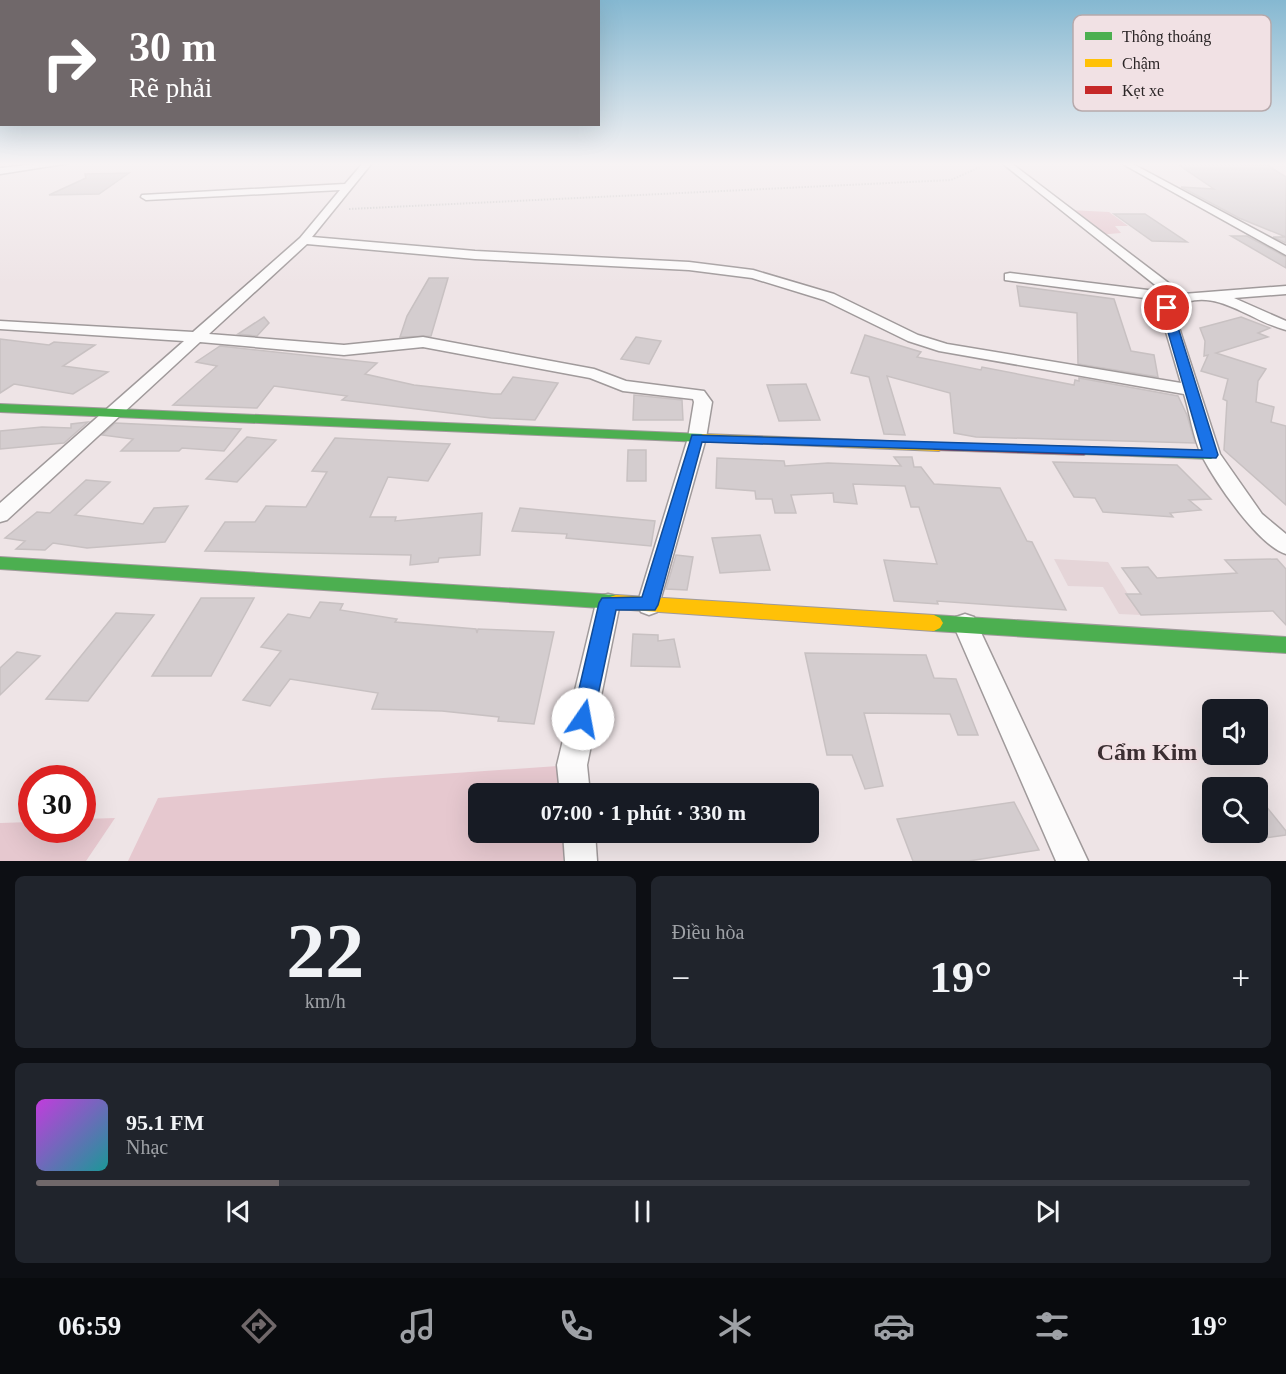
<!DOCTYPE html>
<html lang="vi">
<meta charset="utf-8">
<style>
:root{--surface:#171b24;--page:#20242c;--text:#f1f3f6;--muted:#9ea1a6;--line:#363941;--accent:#70686a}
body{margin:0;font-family:Georgia,serif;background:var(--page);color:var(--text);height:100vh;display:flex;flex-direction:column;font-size:22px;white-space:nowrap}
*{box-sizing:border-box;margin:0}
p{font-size:20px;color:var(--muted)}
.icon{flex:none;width:33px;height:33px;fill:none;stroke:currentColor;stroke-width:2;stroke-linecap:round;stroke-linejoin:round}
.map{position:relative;height:861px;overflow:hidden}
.sheet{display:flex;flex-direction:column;gap:15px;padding:15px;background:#0d0f14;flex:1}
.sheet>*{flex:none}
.hud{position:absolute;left:0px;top:0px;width:600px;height:126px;box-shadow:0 6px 24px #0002;background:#70686a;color:#fff;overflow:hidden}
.buttons{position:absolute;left:1202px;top:699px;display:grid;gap:12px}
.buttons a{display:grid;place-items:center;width:66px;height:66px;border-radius:9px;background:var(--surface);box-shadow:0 6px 24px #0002;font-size:30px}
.speed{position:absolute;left:18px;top:765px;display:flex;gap:12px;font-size:30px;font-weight:700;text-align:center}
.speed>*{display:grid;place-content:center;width:78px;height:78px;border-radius:50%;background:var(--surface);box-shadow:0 6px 24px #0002;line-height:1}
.speed .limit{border:9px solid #d22;background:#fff;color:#111}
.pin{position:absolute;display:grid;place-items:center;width:51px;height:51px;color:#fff;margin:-26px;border:3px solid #fff;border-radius:50%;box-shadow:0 2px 6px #0007}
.me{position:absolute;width:66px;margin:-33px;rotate:12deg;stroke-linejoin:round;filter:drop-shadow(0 0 4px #0008)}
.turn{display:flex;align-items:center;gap:21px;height:126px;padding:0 30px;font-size:27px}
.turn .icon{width:78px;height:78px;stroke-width:2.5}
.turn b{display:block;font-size:42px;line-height:51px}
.big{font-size:45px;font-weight:600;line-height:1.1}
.sheet .widget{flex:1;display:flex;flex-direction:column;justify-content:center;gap:9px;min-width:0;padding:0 21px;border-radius:9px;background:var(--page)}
.sheet .dial{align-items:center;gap:0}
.dial b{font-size:78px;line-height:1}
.song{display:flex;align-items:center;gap:18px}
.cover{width:72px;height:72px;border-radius:9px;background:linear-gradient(135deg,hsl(290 70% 55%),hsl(180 70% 35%))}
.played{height:6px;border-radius:3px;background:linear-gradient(90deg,var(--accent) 20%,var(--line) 20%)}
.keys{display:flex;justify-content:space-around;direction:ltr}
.heat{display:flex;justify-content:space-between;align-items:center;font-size:33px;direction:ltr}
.sheet .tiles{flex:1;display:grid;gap:15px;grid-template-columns:1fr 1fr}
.widget:last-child{grid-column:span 2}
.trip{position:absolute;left:468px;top:783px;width:351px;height:60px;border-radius:9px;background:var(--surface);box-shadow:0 6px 24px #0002;font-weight:600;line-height:60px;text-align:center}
.dock{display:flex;height:96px;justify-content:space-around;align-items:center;background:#090b0e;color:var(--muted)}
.dock .icon{width:42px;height:42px}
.dock .active{color:var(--accent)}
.dock b{font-size:27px;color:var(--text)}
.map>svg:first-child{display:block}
.built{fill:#e5d5d8}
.green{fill:#e6c8cf}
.building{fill:#d4cdcf;stroke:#c8c1c2;stroke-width:1.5}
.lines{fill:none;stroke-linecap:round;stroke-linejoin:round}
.street-casing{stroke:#a09a9b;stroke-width:3}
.fast-casing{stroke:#a09a9b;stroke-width:2}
.slow-casing{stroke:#a09a9b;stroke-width:2}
.jam-casing{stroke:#a09a9b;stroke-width:2}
.path{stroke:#c9c7c7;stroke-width:2;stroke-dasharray:1.5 1.5;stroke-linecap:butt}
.street{fill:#fcfbfb;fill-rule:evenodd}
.fast{fill:#4caf50;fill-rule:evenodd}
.slow{fill:#ffc107;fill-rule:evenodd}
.jam{fill:#c62828;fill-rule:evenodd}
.route{fill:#1a73e8;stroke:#114b97;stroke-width:1.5}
.labels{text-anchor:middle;stroke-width:6;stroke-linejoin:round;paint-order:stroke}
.near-quarter-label{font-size:24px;font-weight:bold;fill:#3b2f32;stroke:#f1e1e4}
.key{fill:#f1e1e4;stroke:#b6a9ab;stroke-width:1.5}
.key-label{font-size:16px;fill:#2c2627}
</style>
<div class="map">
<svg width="1286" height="861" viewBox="0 0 1286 861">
<rect width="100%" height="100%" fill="#eee4e6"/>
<!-- built -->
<path class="built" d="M1054 559 1108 562 1141 615 1119 614 1103 587 1068 586Z"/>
<!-- green -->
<g class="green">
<path d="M1069 210 1109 212 1128 226H1115L1121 233 1097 235Z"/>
<path d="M572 765 569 793 478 794V832L565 833 563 861H128L158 798 383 778Z"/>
<path d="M115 818 86 861H0V823L31 822 32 830H82L83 819Z"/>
</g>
<!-- building -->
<g class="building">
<path d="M1176 163 1267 165 1286 177V243L1273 237H1286L1239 218 1181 187 1214 189Z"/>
<path d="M129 173 99 194 49 195 86 178 85 174Z"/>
<path d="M1114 214H1145L1187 242 1152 241Z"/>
<path d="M1231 236H1247L1286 257V268Z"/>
<path d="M429 278H448L431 336 400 337 407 316Z"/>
<path d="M1017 286 1114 299 1131 351 1154 355 1158 377 1078 364 1077 313 1020 306Z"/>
<path d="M264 317 269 323 257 336 238 334Z"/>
<path d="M1241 317 1270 328 1258 333 1268 337 1216 353 1266 369 1258 381 1256 402 1274 407 1271 422 1286 426V505L1224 450 1227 401 1223 399 1228 379 1201 371 1208 355 1204 356 1205 341 1200 328Z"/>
<path d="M865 335 921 352 917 357 981 370 982 367 1074 385 1075 380 1079 381V378L1178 396 1187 415 1195 443 976 437 954 433 950 393 887 376 905 435 884 434 869 377 851 373Z"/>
<path d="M636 337 661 341 649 364 621 359Z"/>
<path d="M0 339 49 345 54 342 95 345 63 366 108 372 73 394 14 384 0 393Z"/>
<path d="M220 346 377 363 365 374 414 385 494 394H501L513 377 558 383 535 420 491 418 342 400 347 396 274 386 257 408 173 405 217 366 196 362Z"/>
<path d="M806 384 820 420 779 421 767 385Z"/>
<path d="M634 395 682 400 683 420H633Z"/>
<path d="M88 422 64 443 0 449V431L42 427 71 428V424Z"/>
<path d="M115 423 241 429 224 451 182 448 179 451H121L133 439 102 435Z"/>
<path d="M247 437 276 440 237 482 206 479Z"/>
<path d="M335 438 450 444 428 481 388 477 370 517H396L395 521 482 513 480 555 439 558 438 562 410 565 411 555 205 551 225 522H255L266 506 306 507 327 472 312 471Z"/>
<path d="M628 450H646V481H627Z"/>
<path d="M894 457H912L914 467H921L934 484 1000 488 1027 541 1032 542 1066 610 937 601 938 604 894 601 884 560 937 564 919 507H911L905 486 853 484 857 504 834 502 833 493 791 495 796 513H775L772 499H756L755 491 716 488 717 458 784 461 785 466 828 463 901 466Z"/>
<path d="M1053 462 1177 465 1211 499 1189 500 1201 510 1170 513 1173 517 1103 512 1095 498 1074 497Z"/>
<path d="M86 480 110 482 75 515 143 524 154 508 188 506 165 542 87 548 53 543 45 550 16 549 25 541 5 538 37 512 50 513Z"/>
<path d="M520 508 655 521 651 546 566 538 567 534 512 531Z"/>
<path d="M760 535 770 570 720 573 712 538Z"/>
<path d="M676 555 693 557 687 590 666 589Z"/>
<path d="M1277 559 1286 569V625L1273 611 1141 615 1126 594H1141L1122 568 1148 567 1157 578 1237 573 1225 560Z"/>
<path d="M201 598H254L211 676H152Z"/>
<path d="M320 602 343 604 340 610 397 619 395 622 476 629 477 633 478 629 554 632 534 724 498 721 499 717 442 711 372 709 378 693 290 679 270 706 243 700 281 651 261 647 288 614 310 618Z"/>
<path d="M116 613 154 615 88 701 46 699Z"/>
<path d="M633 634 658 635V641L674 639 680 667 631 666Z"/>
<path d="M17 652 40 656 0 695V668Z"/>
<path d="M805 653 926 655 934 678 956 679 978 735H958L950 714 864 713 883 786 865 789 852 755H827Z"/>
<path d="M1257 795 1286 831V835L1257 839Z"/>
<path d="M1014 802 1039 850 969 861H913L897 819Z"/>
</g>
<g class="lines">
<!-- street casing -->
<g class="street-casing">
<g id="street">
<path d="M46 163H70L0 174V168Z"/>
<path d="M363 163H372L312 237 475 251 689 262 753 270 834 294 918 335 947 344 1181 383 1159 308 1168 301 1005 280V274L1010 273 1164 292 1002 163H1011L1183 294 1286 286V294L1234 298 1286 321V330C1249 321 1211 282 1173 309L1220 454 1262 514 1286 534V554C1258 545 1216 483 1202 456 1193 438 1190 413 1184 394L939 351 908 341 824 300 752 278 689 270 475 259 307 244 209 334 344 345 423 337 594 369 626 381 704 391 712 402 706 438 657 612 649 615 641 612 637 605 688 438 694 402 693 399 623 391 590 378 423 347 344 355 200 342 7 520 0 522V503L184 341 0 329V321L193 332 300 238 340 190 146 200 141 197 142 195 345 184Z"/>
<path d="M1121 163H1131L1286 246V255Z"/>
<path d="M608 594 616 596 620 603 587 765 590 794H560L557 765 596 603 600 596Z"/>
<path d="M965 614 974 617 977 624 1088 861H1056L953 624 956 617Z"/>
<path d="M563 832H595L597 861H565Z"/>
</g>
</g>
<!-- fast casing -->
<g class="fast-casing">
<g id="fast">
<path d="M0 404 703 434 710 438 703 442 0 412Z"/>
<path d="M1084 447 1211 451 1218 455 1211 459 1079 454 1077 451Z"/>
<path d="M0 557 616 595 622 597 625 602 622 607 616 609 0 569Z"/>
<path d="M934 615 1286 637V653L934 631 928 628 925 623 928 618Z"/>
</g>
</g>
<!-- slow casing -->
<g class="slow-casing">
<g id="slow">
<path d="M703 434 939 443 946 447 939 451 698 441 696 438Z"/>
<path d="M616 595 934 615 940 618 943 623 940 628 934 631 616 609 610 607 607 602 610 597Z"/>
</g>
</g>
<!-- jam casing -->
<g class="jam-casing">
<path id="jam" d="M939 443 1084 447 1091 451 1084 455 934 450 932 447Z"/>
</g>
<!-- path -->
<path class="path" d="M349 209 951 180 989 163"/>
<!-- street -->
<use href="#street" class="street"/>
<!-- fast -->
<use href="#fast" class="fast"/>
<!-- slow -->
<use href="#slow" class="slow"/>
<!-- jam -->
<use href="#jam" class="jam"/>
</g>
<!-- sky -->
<linearGradient id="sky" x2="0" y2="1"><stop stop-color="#85b8d1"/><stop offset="0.58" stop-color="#f7f3f4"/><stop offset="1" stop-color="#f7f3f4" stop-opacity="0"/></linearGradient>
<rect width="1286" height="283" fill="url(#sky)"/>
<!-- route -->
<path class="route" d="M1167 305 1172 308 1218 455 1216 458 702 442 658 605 655 610H616L593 719 590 726 583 729 575 726 572 719 599 603 602 598 642 597 692 435 1202 450 1161 308Z"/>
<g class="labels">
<!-- near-quarter labels -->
<g class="near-quarter-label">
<text x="1147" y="760">Cẩm Kim</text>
</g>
</g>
<!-- legend -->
<rect x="1073" y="15" width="198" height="96" rx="9" class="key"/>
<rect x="1085" y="32" width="27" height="8" fill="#4caf50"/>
<rect x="1085" y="59" width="27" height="8" fill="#ffc107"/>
<rect x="1085" y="86" width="27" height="8" fill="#c62828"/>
<g class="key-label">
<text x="1122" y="42">Thông thoáng</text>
<text x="1122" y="69">Chậm</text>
<text x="1122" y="96">Kẹt xe</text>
</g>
</svg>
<div class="buttons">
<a><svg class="icon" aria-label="sound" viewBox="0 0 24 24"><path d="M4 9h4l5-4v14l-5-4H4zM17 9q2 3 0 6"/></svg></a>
<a><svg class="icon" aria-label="search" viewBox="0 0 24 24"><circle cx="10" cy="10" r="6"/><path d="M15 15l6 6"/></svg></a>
</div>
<div class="speed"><div class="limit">30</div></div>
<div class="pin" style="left:1167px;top:308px;background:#d93025"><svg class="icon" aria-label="arrive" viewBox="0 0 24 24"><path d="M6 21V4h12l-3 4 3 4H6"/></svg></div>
<svg class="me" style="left:583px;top:719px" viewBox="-20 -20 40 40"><circle r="19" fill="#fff"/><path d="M0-13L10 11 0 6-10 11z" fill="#1a73e8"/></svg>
<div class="trip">07:00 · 1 phút · 330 m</div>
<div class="hud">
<div class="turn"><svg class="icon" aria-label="right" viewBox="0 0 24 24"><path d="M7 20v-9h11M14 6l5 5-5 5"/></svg><div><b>30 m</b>Rẽ phải</div></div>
</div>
</div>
<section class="sheet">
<div class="tiles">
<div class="widget dial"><b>22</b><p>km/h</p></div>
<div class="widget"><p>Điều hòa</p>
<div class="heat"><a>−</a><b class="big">19°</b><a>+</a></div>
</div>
<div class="widget">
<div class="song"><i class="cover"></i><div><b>95.1 FM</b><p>Nhạc</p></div></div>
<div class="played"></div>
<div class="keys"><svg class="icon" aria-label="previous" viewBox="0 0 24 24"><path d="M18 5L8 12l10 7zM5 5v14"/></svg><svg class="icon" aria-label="pause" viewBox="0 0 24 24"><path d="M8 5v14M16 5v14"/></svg><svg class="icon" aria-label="next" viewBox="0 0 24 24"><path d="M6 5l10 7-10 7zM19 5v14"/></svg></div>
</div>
</div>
</section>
<nav class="dock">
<b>06:59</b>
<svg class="icon active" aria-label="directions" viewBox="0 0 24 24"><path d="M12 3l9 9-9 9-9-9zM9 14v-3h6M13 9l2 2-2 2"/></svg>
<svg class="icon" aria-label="music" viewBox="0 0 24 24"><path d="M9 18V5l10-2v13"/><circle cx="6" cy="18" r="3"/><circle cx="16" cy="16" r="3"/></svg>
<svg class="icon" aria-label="phone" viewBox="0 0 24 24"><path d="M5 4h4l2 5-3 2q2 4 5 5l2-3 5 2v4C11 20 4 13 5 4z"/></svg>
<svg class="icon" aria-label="climate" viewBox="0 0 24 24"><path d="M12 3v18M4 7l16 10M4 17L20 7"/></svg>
<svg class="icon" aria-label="car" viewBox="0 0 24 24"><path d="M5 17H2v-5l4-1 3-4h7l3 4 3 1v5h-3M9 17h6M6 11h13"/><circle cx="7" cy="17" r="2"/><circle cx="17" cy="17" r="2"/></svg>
<svg class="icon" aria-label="filters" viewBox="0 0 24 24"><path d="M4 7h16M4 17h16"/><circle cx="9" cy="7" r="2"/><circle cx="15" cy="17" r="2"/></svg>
<b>19°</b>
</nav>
